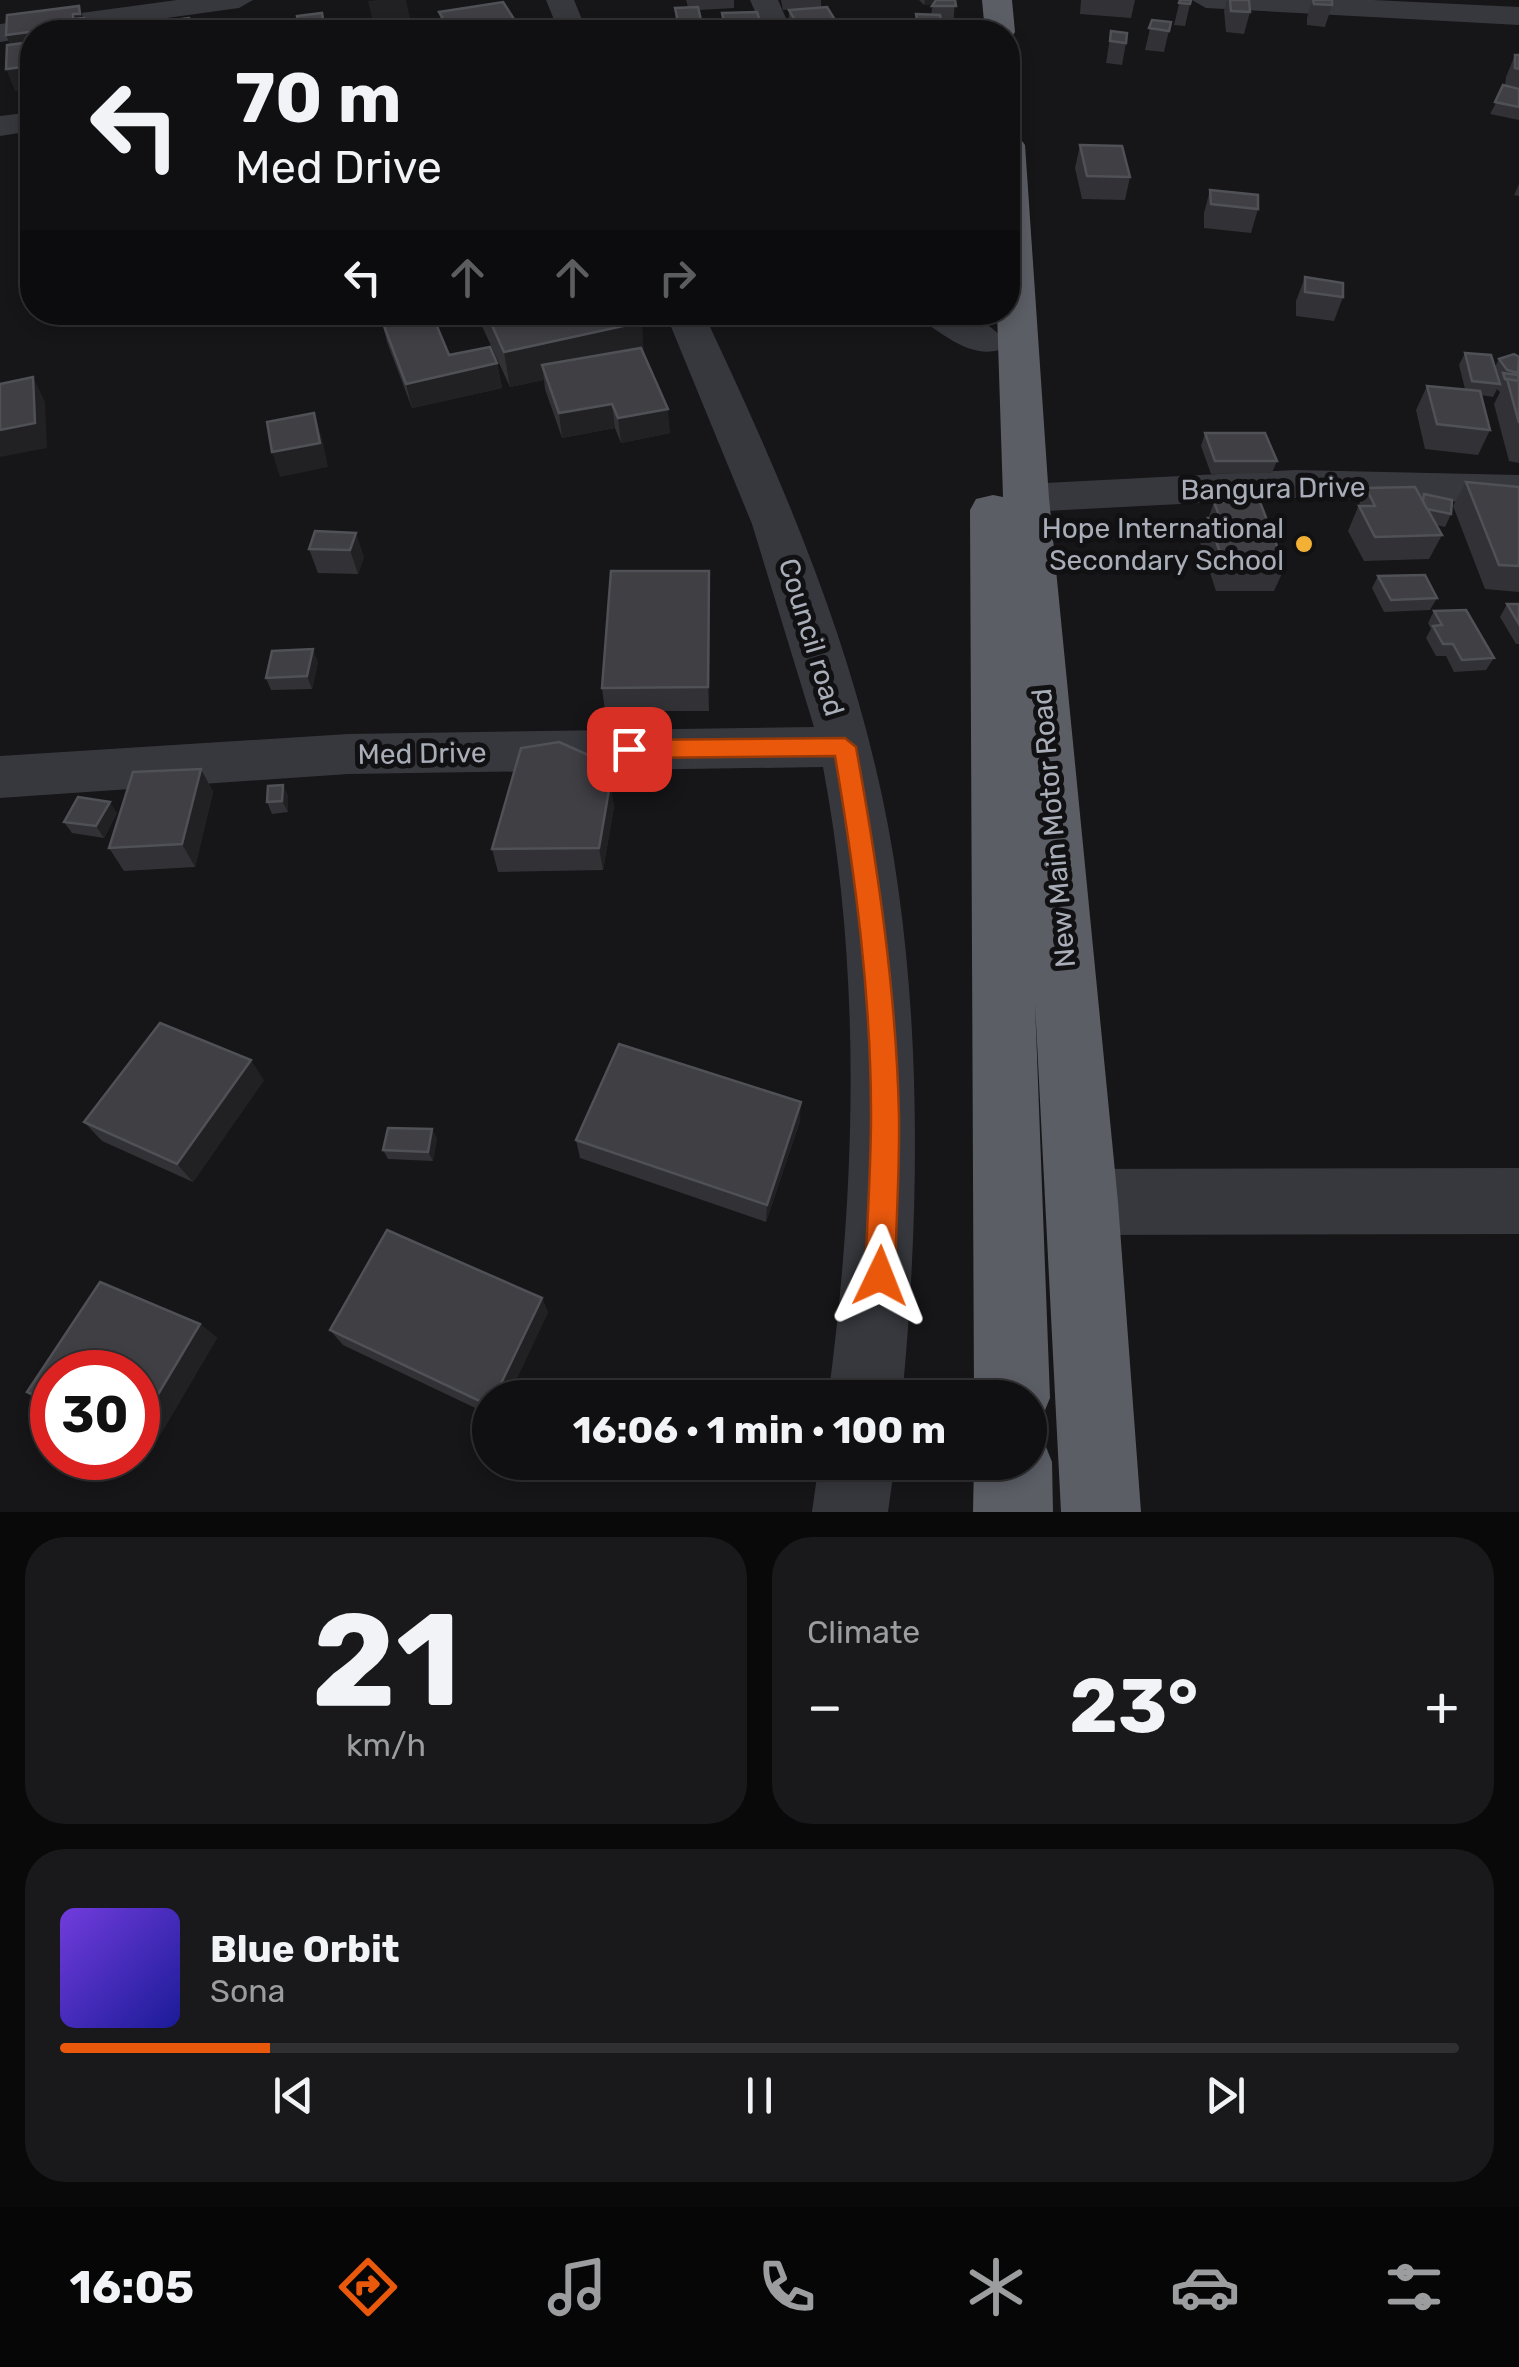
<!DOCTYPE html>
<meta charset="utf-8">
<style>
:root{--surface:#101012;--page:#19191b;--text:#f1f3f6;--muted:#9c9d9f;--line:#303032;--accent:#ea580c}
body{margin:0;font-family:Rubik,sans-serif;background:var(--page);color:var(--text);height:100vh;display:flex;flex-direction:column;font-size:38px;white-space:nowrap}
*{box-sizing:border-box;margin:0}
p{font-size:32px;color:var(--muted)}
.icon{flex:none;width:55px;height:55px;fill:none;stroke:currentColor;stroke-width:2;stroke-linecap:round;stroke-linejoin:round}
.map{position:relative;height:1512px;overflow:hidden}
.side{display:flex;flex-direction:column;gap:25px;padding:25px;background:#09090a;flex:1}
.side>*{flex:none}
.top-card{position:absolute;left:20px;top:20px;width:1000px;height:305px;border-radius:40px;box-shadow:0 5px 15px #0003,0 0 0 2px var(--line);background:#101012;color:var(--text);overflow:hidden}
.speed{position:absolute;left:30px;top:1350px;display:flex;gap:20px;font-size:50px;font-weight:700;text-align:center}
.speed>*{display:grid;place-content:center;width:130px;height:130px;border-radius:50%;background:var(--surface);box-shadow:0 5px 15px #0003,0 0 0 2px var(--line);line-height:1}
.speed .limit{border:15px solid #d22;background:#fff;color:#111}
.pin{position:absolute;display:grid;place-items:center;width:85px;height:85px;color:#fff;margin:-42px;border-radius:20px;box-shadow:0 5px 15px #0006}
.me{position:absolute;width:110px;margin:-55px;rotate:2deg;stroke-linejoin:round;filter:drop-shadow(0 0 8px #0008)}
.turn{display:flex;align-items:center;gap:35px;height:210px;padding:0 50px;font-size:45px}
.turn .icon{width:130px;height:130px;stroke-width:2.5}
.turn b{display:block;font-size:70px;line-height:85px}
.lanes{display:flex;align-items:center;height:95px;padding:0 50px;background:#0003;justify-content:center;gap:50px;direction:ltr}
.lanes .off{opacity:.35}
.big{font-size:75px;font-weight:700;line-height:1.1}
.side .widget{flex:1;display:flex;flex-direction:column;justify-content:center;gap:15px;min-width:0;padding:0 35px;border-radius:40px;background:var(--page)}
.side .dial{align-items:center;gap:0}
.dial b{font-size:130px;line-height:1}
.song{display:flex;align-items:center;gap:30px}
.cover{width:120px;height:120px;border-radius:15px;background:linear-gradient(135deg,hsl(260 70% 55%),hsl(240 70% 35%))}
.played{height:10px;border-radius:5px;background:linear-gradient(90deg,var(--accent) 15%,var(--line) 15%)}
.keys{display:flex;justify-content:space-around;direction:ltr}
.heat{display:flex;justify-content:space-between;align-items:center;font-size:55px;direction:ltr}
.side .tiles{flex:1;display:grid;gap:25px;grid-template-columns:1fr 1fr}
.widget:last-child{grid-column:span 2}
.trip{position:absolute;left:472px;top:1380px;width:575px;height:100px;border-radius:50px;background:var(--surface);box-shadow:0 5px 15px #0003,0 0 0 2px var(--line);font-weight:700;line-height:100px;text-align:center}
.tab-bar{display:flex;height:160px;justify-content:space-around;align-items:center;background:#060607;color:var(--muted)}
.tab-bar .icon{width:70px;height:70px}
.tab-bar .active{color:var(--accent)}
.tab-bar b{font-size:45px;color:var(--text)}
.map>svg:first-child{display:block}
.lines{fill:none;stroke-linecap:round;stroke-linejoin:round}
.minor{fill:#37383d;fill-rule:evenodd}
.trunk{fill:#5b5e65;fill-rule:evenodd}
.wall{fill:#323236}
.shaded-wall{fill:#212124}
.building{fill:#3f3f44;stroke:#4f5156;stroke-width:2.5}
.route{fill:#ea580c;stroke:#983908;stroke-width:2.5}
.poi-dot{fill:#f2b134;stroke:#111113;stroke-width:4}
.labels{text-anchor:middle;stroke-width:10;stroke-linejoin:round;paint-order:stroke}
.street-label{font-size:28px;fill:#a8adb8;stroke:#111113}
.poi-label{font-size:28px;fill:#a8adb8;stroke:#111113;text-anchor:end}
</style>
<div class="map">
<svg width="1519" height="1512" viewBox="0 0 1519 1512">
<rect width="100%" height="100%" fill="#161618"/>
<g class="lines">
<!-- minor -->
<g class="minor">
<path d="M177 0H253L239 8 66 32H32V37L0 42V24Z"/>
<path d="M546 0H574L587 32H559Z"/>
<path d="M750 0H778L792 32H764Z"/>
<path d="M1192 0H1373L1519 7V25L1206 8Z"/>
<path d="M32 112V131L0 136V116Z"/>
<path d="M665 312H703C772 458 838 608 875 765 923 963 922 1195 902 1398H828C856 1190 862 974 823 767L348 774 0 798V756L348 734 814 727 752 524Z"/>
<path d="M916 312C949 312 984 312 1005 342L999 350C970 358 945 335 921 320Z"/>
<path d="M1296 470 1519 475V503L1296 498 1026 512 1010 508 1004 498 1010 488 1026 484Z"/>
<path d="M1519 1168V1234L1083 1235 1059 1225 1050 1202 1059 1179 1083 1169Z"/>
<path d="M819 1462H895L888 1512H812Z"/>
</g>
<!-- trunk -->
<g class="trunk">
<path d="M982 0H1012L1015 32 1011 38 1008 39V32H985Z"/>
<path d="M1008 135 1020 138 1025 145 1049 498 1118 1202 1141 1512H1061L1035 1003 1050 1398 1039 1425 1030 1429V1398H974L970 510 976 499 993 495 1003 497 997 312H1008Z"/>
<path d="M1030 1430 1041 1434 1052 1462 1053 1512H973L974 1462H1030Z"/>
</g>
</g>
<!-- wall -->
<g class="wall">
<path d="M686 0H734V8L699 10 701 20 702 32H676L675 8 688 7Z"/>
<path d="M781 0H821V7L835 20V31L795 32 789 21V10L792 9 783 10Z"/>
<path d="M919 0H955L953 28H941V32H915L916 14 931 15 933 4 924 5Z"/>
<path d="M1081 0H1135L1131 18 1080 14Z"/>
<path d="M1180 0H1191L1185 26 1174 25Z"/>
<path d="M1227 0H1249L1250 12 1244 34 1226 32 1224 11Z"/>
<path d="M1312 0H1332V5L1325 27 1307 25V18Z"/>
<path d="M439 12 514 19 516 32H443Z"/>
<path d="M722 13 762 28V32H722Z"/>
<path d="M1152 20 1171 22 1164 52 1145 50Z"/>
<path d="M1111 31 1126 43 1122 65 1106 63Z"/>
<path d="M1515 55H1519V120L1490 114 1505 86 1506 77Z"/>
<path d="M1080 145 1130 177 1125 200 1082 199 1075 168Z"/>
<path d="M1519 184V196L1514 195Z"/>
<path d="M1210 190 1258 209 1251 233 1204 228V213Z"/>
<path d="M1305 277 1343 297 1334 321 1296 316V301Z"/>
<path d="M479 312H486L644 355 670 433 621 443 615 428 562 438 545 389 544 380 510 387 481 324Z"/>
<path d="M381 318 449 355 497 363 502 388 412 408 387 342Z"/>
<path d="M1465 353 1495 367 1499 359 1519 357V463L1509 461 1494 404 1500 392 1497 389 1493 397 1481 395 1490 430 1478 455 1425 449 1416 410 1427 386 1465 389 1459 365Z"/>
<path d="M1205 433 1277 461 1272 473 1211 474 1201 446Z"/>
<path d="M1466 482 1519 487V592L1485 589 1453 506Z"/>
<path d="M1366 488 1422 499 1424 494 1451 514 1445 527 1436 525 1442 535 1429 559 1364 561 1348 531Z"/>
<path d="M1214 502 1285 567 1274 591H1216L1200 542Z"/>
<path d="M315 531 364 557 358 574 318 573 309 549Z"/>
<path d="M1378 576 1437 598 1430 610 1384 612 1372 588Z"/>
<path d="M710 595 709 711H605L602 688Z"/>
<path d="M1507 604H1519V644H1516L1500 617Z"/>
<path d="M1434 611 1494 658 1486 670 1454 672 1446 656H1436L1426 638 1431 629 1428 623Z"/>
<path d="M318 662 312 689 271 690 266 678Z"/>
<path d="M201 769 213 792 195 867 124 871 109 848Z"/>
<path d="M610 784 614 807 603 870 498 872 492 849Z"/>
<path d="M283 785 288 796V812L272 814 267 802Z"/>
<path d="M117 813 104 838 72 833 64 822Z"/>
<path d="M264 1080 193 1182 102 1141 84 1122Z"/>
<path d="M800 1121 766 1222 580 1158 576 1140Z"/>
<path d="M437 1138 433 1161 388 1159 383 1150Z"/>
<path d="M100 1282 200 1324 217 1338 150 1452 138 1446V1372H52V1407L27 1392Z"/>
<path d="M542 1298 548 1313 490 1398V1415L343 1345 330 1330Z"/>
</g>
<!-- shaded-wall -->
<g class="shaded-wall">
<path d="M379 0H406L410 18 373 23 368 1Z"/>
<path d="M925 0H941L940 3 924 5Z"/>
<path d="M79 6 89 32H32V54L15 57 6 35 73 19V14Z"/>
<path d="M323 19 326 30 301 32 298 22Z"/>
<path d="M514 19 516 32H450L449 29Z"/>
<path d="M835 20V31L797 32V24Z"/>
<path d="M192 26 194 32H169L168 30Z"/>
<path d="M32 66V89L15 91 6 69Z"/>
<path d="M642 322 644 357 542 365 544 380 510 387 504 352Z"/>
<path d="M497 363 502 388 412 408 406 384Z"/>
<path d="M33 377 45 402 47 448 0 457V430Z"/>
<path d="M612 404 615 428 562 438 559 413Z"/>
<path d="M668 409 670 433 621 443 618 418Z"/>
<path d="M314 413 322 438 328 467 280 477 272 452Z"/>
<path d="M356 533 364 557 358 574 350 550Z"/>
<path d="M709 571 710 595 709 711 708 687Z"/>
<path d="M313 649 318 662 312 689 307 676Z"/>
<path d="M201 769 213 792 195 867 182 844Z"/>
<path d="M610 784 614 807 603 870 599 848Z"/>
<path d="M283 785 288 796V812L282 801Z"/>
<path d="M110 802 117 813 104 838 96 826Z"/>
<path d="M251 1060 264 1080 193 1182 177 1164Z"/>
<path d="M801 1102 800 1121 766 1222 767 1205Z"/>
<path d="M432 1129 437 1138 433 1161 428 1152Z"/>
<path d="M542 1298 548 1313 508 1398H494Z"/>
<path d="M200 1324 217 1338 150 1452 138 1444V1428Z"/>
</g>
<!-- building -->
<g class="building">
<path d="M936 0H955L956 6H932Z"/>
<path d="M1180 0H1191L1190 4 1179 3Z"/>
<path d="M1230 0H1249L1250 12 1231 11Z"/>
<path d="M1313 0H1332V5L1314 4Z"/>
<path d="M503 2 514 19 449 29 439 12Z"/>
<path d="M79 6 80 14H73V19L84 18V25L6 35 7 15Z"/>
<path d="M698 7 701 20 678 21 675 8Z"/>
<path d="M827 7 835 20 797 24 789 10Z"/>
<path d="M757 12 762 28 726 30 722 13Z"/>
<path d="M322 13 323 19 298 22 297 16Z"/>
<path d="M916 14 940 15 942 26 918 25Z"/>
<path d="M189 18 192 26 168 30 165 21Z"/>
<path d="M1152 20 1171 22 1169 31 1149 28Z"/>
<path d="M261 26 269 27 273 32H242Z"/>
<path d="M1111 31 1127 33 1126 43 1110 41Z"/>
<path d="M32 42V66L6 69 7 45Z"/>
<path d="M1515 55H1519V69L1515 68Z"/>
<path d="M1503 85 1519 89V107L1495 102Z"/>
<path d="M1080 145 1122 146 1130 177 1087 176Z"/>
<path d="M1210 190 1258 195V209L1211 204Z"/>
<path d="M1305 277 1343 283V297L1305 292Z"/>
<path d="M407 312H431L449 355 490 347 497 363 406 384 381 318Z"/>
<path d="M486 312H636L642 322 504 352Z"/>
<path d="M641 348 668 409 618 418 612 404 559 413 542 365Z"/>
<path d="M1465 353 1491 355 1500 384 1472 381Z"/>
<path d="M1514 354 1519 357 1518 373 1507 370 1499 359Z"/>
<path d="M1503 373 1518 375 1519 381 1505 379Z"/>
<path d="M33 377 35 423 0 430V384Z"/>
<path d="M1507 379 1519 381V423Z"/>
<path d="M1427 386 1480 391 1490 430 1437 424Z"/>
<path d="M314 413 320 443 272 452 267 422Z"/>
<path d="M1205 433H1265L1277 461H1215Z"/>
<path d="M1466 482 1519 487V566L1499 565Z"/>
<path d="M1415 487 1442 535 1375 537 1359 506H1375L1366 488Z"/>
<path d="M1424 494 1452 500 1451 514 1427 509 1423 501Z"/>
<path d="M1214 502H1260L1285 567H1225L1208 518H1220Z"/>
<path d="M315 531 356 533 350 550 309 549Z"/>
<path d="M611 571H709L708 687 602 688Z"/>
<path d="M1425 575 1437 598 1391 600 1378 576Z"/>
<path d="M1507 604H1519V624Z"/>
<path d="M1466 610 1494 658 1462 660 1453 644H1443L1433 626 1442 625 1434 611Z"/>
<path d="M313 649 307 676 266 678 272 651Z"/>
<path d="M559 742 595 758 610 784 599 848 492 849 521 748Z"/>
<path d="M201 769 182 844 109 848 133 772Z"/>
<path d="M283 785 282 801 267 802 268 786Z"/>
<path d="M78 797 110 802 96 826 64 822Z"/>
<path d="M160 1023 251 1060 177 1164 84 1122Z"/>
<path d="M619 1044 801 1102 767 1205 576 1140Z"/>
<path d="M388 1128 432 1129 428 1152 383 1150Z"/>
<path d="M387 1230 542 1298 494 1398H490V1406L330 1330Z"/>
<path d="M100 1282 200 1324 138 1428V1372H52V1404L27 1392Z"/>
</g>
<!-- route -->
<path class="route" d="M845 738 856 747C878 868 896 991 899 1114 900 1168 896 1222 895 1276L891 1287 880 1291 870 1287 865 1276C867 1223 871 1169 871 1115 871 994 855 874 835 756L629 758 618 749 629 740Z"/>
<!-- markers -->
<circle class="poi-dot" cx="1304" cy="544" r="10"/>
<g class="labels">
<!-- street labels -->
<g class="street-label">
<text transform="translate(1273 488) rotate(-1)" y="10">Bangura Drive</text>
<text transform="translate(812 637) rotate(73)" y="10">Council road</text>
<text transform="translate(422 753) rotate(-1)" y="10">Med Drive</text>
<text transform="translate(1053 828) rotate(-95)" y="10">New Main Motor Road</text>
</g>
<!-- poi labels -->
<g class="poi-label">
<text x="1284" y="538">Hope International<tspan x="1284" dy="32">Secondary School</tspan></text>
</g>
</g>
</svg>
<div class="speed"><div class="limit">30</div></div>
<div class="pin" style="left:629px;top:749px;background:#d93025"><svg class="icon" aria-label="arrive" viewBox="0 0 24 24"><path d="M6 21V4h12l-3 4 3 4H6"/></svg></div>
<svg class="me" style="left:880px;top:1276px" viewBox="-20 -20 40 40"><path d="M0-17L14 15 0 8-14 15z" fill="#ea580c" stroke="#fff" stroke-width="4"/></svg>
<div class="trip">16:06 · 1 min · 100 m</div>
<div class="top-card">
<div class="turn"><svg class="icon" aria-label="left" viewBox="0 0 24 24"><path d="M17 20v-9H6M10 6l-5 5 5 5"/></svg><div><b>70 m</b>Med Drive</div></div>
<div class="lanes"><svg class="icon" aria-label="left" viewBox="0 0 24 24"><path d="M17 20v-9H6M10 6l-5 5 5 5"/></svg><svg class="icon off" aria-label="ahead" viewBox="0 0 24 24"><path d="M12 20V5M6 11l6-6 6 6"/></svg><svg class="icon off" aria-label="ahead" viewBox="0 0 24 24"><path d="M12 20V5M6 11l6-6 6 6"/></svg><svg class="icon off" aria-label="right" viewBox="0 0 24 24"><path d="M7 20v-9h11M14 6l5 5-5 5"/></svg></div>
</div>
</div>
<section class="side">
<div class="tiles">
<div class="widget dial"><b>21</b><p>km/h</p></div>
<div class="widget"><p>Climate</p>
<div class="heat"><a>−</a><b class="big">23°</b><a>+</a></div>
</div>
<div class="widget">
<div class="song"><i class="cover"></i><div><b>Blue Orbit</b><p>Sona</p></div></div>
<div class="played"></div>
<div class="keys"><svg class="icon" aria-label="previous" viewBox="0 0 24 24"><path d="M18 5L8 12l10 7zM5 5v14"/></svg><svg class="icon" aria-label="pause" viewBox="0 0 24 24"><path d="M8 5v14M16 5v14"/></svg><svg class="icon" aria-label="next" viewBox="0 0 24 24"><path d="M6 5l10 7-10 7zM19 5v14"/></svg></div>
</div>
</div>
</section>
<nav class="tab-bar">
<b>16:05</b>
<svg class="icon active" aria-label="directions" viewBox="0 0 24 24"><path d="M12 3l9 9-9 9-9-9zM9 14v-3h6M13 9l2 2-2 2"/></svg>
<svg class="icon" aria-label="music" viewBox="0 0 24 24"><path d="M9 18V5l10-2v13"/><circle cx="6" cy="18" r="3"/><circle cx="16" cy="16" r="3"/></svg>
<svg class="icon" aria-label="phone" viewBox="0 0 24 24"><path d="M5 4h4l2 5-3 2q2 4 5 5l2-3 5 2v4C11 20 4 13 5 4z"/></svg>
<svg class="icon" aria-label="climate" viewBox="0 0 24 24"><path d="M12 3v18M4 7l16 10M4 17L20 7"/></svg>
<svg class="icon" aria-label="car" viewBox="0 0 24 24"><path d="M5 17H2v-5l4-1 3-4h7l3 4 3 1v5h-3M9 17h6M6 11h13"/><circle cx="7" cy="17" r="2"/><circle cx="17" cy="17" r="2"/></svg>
<svg class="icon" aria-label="filters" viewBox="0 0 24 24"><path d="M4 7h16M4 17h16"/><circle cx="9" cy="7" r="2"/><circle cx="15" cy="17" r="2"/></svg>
</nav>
